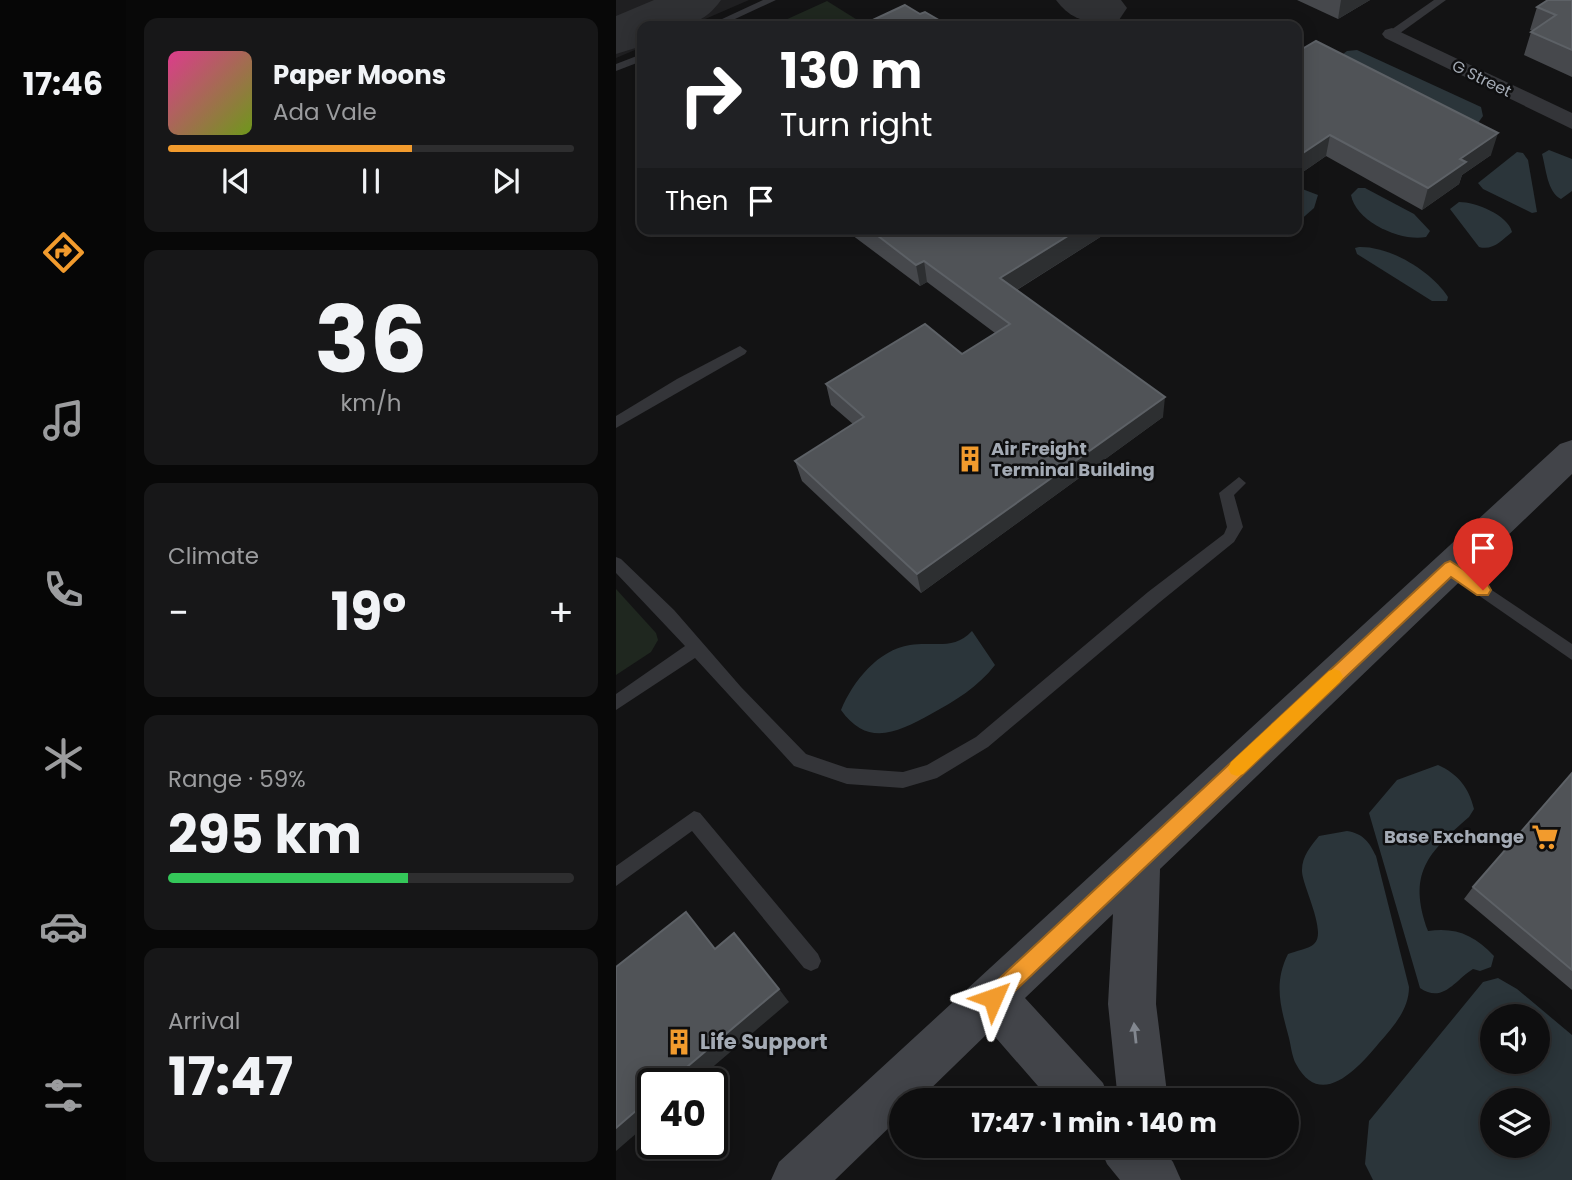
<!DOCTYPE html>
<meta charset="utf-8">
<style>
:root{--surface:#0e0e0f;--page:#171718;--text:#f1f3f6;--muted:#9b9c9e;--line:#2e2e2f;--accent:#f29b2d}
body{margin:0;font-family:Poppins,sans-serif;background:var(--page);color:var(--text);height:100vh;display:flex;flex-direction:column;font-size:26px;white-space:nowrap}
*{box-sizing:border-box;margin:0}
p{font-size:23px;color:var(--muted)}
.icon{flex:none;width:38px;height:38px;fill:none;stroke:currentColor;stroke-width:2;stroke-linecap:round;stroke-linejoin:round}
.map{position:relative;flex:1;overflow:hidden}
.side{display:flex;flex-direction:column;gap:18px;padding:18px;background:#080808;width:490px}
.side>*{flex:none}
.hud{position:absolute;left:21px;top:21px;width:665px;height:214px;border-radius:14px;box-shadow:0 4px 18px #0003,0 0 0 2px var(--line);background:#202124;color:#fff;overflow:hidden}
.fabs{position:absolute;left:864px;top:1004px;display:grid;gap:14px}
.fabs a{display:grid;place-items:center;width:70px;height:70px;border-radius:50%;background:var(--surface);box-shadow:0 4px 18px #0003,0 0 0 2px var(--line);font-size:35px}
.speed{position:absolute;left:21px;top:1068px;display:flex;gap:14px;font-size:35px;font-weight:700;text-align:center}
.speed>*{display:grid;place-content:center;width:91px;height:91px;border-radius:50%;background:var(--surface);box-shadow:0 4px 18px #0003,0 0 0 2px var(--line);line-height:1}
.speed .limit{border:4px solid #111;border-radius:10px;background:#fff;color:#111}
.pin{position:absolute;display:grid;place-items:center;width:60px;height:60px;color:#fff;margin:-72px -30px;border-radius:50% 50% 50% 0;rotate:-45deg;box-shadow:0 0 7px #0007}
.pin .icon{rotate:45deg}
.me{position:absolute;width:77px;margin:-38px;rotate:47deg;stroke-linejoin:round;filter:drop-shadow(0 0 5px #0008)}
.turn{display:flex;align-items:center;gap:24px;height:147px;padding:0 28px;font-size:32px}
.turn .icon{width:91px;height:91px;stroke-width:2.5}
.turn b{display:block;font-size:49px;line-height:60px}
.then{display:flex;align-items:center;height:66px;padding:0 28px;background:#0003;gap:14px;font-size:26px}
.big{font-size:52px;font-weight:700;line-height:1.1}
.side .card{flex:1;display:flex;flex-direction:column;justify-content:center;gap:10px;min-width:0;padding:0 24px;border-radius:14px;background:var(--page)}
.side .dial{align-items:center;gap:0}
.dial b{font-size:91px;line-height:1}
.song{display:flex;align-items:center;gap:21px}
.cover{width:84px;height:84px;border-radius:10px;background:linear-gradient(135deg,hsl(330 70% 55%),hsl(80 70% 35%))}
.played{height:7px;border-radius:4px;background:linear-gradient(90deg,var(--accent) 60%,var(--line) 60%)}
.keys{display:flex;justify-content:space-around;direction:ltr}
.heat{display:flex;justify-content:space-between;align-items:center;font-size:38px;direction:ltr}
.charge{height:10px;border-radius:5px;background:linear-gradient(90deg,#34c759 59%,var(--line) 0)}
.trip{position:absolute;left:273px;top:1088px;width:410px;height:70px;border-radius:35px;background:var(--surface);box-shadow:0 4px 18px #0003,0 0 0 2px var(--line);font-weight:700;line-height:70px;text-align:center}
main{display:flex;flex:1;min-height:0}
.menu{display:flex;flex-direction:column;width:126px;justify-content:space-around;align-items:center;background:#060606;color:var(--muted)}
.menu .icon{width:49px;height:49px}
.menu .on{color:var(--accent)}
.menu b{font-size:32px;color:var(--text)}
.map>svg:first-child{display:block}
.built{fill:#1f1f21}
.green{fill:#1f271f}
.water{fill:#2b353a;fill-rule:evenodd}
.lines{fill:none;stroke-linecap:round;stroke-linejoin:round}
.taxiway{fill:#2f3033;fill-rule:evenodd}
.lane{fill:#343539;fill-rule:evenodd}
.street{fill:#343539;fill-rule:evenodd}
.secondary{fill:#424449;fill-rule:evenodd}
.wall{fill:#46484c}
.shaded-wall{fill:#2d2f31}
.building{fill:#505357;stroke:#5d6166;stroke-width:2}
.oneway{fill:#82878f}
.route{fill:#f29b2d;stroke:#9d651d;stroke-width:2}
.slow{fill:#f59e0b}
.labels{text-anchor:middle;stroke-width:5;stroke-linejoin:round;paint-order:stroke}
.far-street-label{font-size:16px;fill:#a4abb5;stroke:#0e0e0f}
.poi-label{font-size:18px;font-weight:bold;fill:#a4abb5;stroke:#0e0e0f;text-anchor:start}
.near-poi-label{font-size:21px;font-weight:bold;fill:#a4abb5;stroke:#0e0e0f;text-anchor:start}
</style>
<main>
<nav class="menu">
<b>17:46</b>
<svg class="icon on" aria-label="directions" viewBox="0 0 24 24"><path d="M12 3l9 9-9 9-9-9zM9 14v-3h6M13 9l2 2-2 2"/></svg>
<svg class="icon" aria-label="music" viewBox="0 0 24 24"><path d="M9 18V5l10-2v13"/><circle cx="6" cy="18" r="3"/><circle cx="16" cy="16" r="3"/></svg>
<svg class="icon" aria-label="phone" viewBox="0 0 24 24"><path d="M5 4h4l2 5-3 2q2 4 5 5l2-3 5 2v4C11 20 4 13 5 4z"/></svg>
<svg class="icon" aria-label="climate" viewBox="0 0 24 24"><path d="M12 3v18M4 7l16 10M4 17L20 7"/></svg>
<svg class="icon" aria-label="car" viewBox="0 0 24 24"><path d="M5 17H2v-5l4-1 3-4h7l3 4 3 1v5h-3M9 17h6M6 11h13"/><circle cx="7" cy="17" r="2"/><circle cx="17" cy="17" r="2"/></svg>
<svg class="icon" aria-label="filters" viewBox="0 0 24 24"><path d="M4 7h16M4 17h16"/><circle cx="9" cy="7" r="2"/><circle cx="15" cy="17" r="2"/></svg>
</nav>
<section class="side">
<div class="card">
<div class="song"><i class="cover"></i><div><b>Paper Moons</b><p>Ada Vale</p></div></div>
<div class="played"></div>
<div class="keys"><svg class="icon" aria-label="previous" viewBox="0 0 24 24"><path d="M18 5L8 12l10 7zM5 5v14"/></svg><svg class="icon" aria-label="pause" viewBox="0 0 24 24"><path d="M8 5v14M16 5v14"/></svg><svg class="icon" aria-label="next" viewBox="0 0 24 24"><path d="M6 5l10 7-10 7zM19 5v14"/></svg></div>
</div>
<div class="card dial"><b>36</b><p>km/h</p></div>
<div class="card"><p>Climate</p>
<div class="heat"><a>−</a><b class="big">19°</b><a>+</a></div>
</div>
<div class="card"><p>Range · 59%</p><b class="big">295 km</b><div class="charge"></div></div>
<div class="card"><p>Arrival</p><b class="big">17:47</b></div>
</section>
<div class="map">
<svg width="956" height="1180" viewBox="0 0 956 1180">
<rect width="100%" height="100%" fill="#131314"/>
<!-- built -->
<path class="built" d="M0 0H133L73 26H26V47L0 58Z"/>
<!-- green -->
<g class="green">
<path d="M211 1 251 26H156Z"/>
<path d="M0 589 40 633 42 640 35 652 0 675Z"/>
</g>
<!-- water -->
<g class="water">
<path d="M741 50 865 107 867 116 862 123 852 126 723 57 731 51Z"/>
<path d="M933 150 956 159V191L945 199C931 192 930 168 926 154Z"/>
<path d="M901 152 907 153 912 160 921 212 916 213 867 189 862 183Z"/>
<path d="M681 187 702 195 698 208 681 223Z"/>
<path d="M742 188H749L798 214 814 231 810 237C785 242 740 222 735 195Z"/>
<path d="M843 202C860 202 892 215 896 232 886 240 877 251 863 247L834 209Z"/>
<path d="M743 247C774 246 815 271 832 297L831 301H816L741 254 739 248Z"/>
<path d="M356 631 379 665C362 687 339 701 315 714 282 732 252 748 225 710 237 681 262 650 294 645 318 641 337 651 356 631Z"/>
<path d="M822 765C842 774 853 788 858 809L853 817C812 853 791 873 812 931 840 927 858 935 878 956L875 967 864 971 857 969C839 980 827 1004 804 988L753 813 781 780Z"/>
<path d="M731 831C748 834 753 842 760 856L793 987C793 1009 778 1026 763 1043 743 1067 705 1111 680 1064 676 1057 675 1046 673 1038 665 1008 657 984 672 954 679 951 693 949 698 944 712 932 685 884 686 870 686 856 695 846 703 836Z"/>
<path d="M882 978 901 989 956 1035V1180H757L749 1164 753 1121 867 982ZM877 1017H922V1062H877ZM877 1101H922V1146H877Z"/>
</g>
<g class="lines">
<!-- taxiway -->
<g class="taxiway">
<path d="M38 0H105C83 31 60 26 26 26V46L0 54V16Z"/>
<path d="M440 0H505L511 8 503 20C478 26 456 22 440 0Z"/>
</g>
<!-- lane -->
<g class="lane">
<path d="M147 0H160L104 26H91Z"/>
<path d="M818 0H830L780 36H772V32Z"/>
<path d="M26 54V61L0 71V64Z"/>
<path d="M124 346 131 351 129 354 0 428V416L61 379Z"/>
<path d="M623 477 630 483 618 495 627 527 618 542 544 602 372 747 321 778 287 788 231 784 178 766 79 658 0 710V694L69 646 0 573V557L5 559 58 610 125 687 190 754 231 768 287 772 311 765 360 737 532 592 608 534 611 527 603 493Z"/>
<path d="M834 562 956 644V660L829 572 826 568 829 564Z"/>
<path d="M78 811 84 813 202 954 205 961 202 968 195 971 188 968 76 831 0 886V866Z"/>
</g>
<!-- street -->
<path class="street" d="M776 28 956 113V129L769 38 766 34 769 30Z"/>
<!-- secondary -->
<g class="secondary">
<path d="M956 440V474L544 869 540 1004 552 1101H502L492 1004 497 914 409 998 487 1083 494 1101H435L374 1031 302 1101H285V1116L219 1180H155L163 1162 944 444Z"/>
<path d="M483 1146H544L557 1162 565 1180H504L491 1164Z"/>
</g>
</g>
<!-- wall -->
<g class="wall">
<path d="M681 0H754L722 19Z"/>
<path d="M956 0V77L908 55 915 32 917 31 914 30 921 7Z"/>
<path d="M681 52 875 155 846 175 843 184 806 210 710 156 681 176Z"/>
<path d="M228 229H497L401 290 547 417 305 593 186 481 179 461 237 424 215 405 210 384 346 354 379 333 311 282 304 286Z"/>
<path d="M956 773V990L848 899 857 887Z"/>
</g>
<!-- shaded-wall -->
<g class="shaded-wall">
<path d="M725 0H754L722 19Z"/>
<path d="M882 133 875 155 846 175 843 184 806 210 812 188 844 159Z"/>
<path d="M714 135 710 156 681 176V157Z"/>
<path d="M463 229H497L386 299 384 278Z"/>
<path d="M308 261 311 282 304 286 300 265Z"/>
<path d="M549 397 547 417 305 593 301 574Z"/>
<path d="M163 989 173 1002 78 1083H52Z"/>
<path d="M37 1096V1119L0 1151V1128Z"/>
</g>
<!-- building -->
<g class="building">
<path d="M932 0H956V50L915 32 940 15 921 7Z"/>
<path d="M289 5 304 14 309 12 333 26H244Z"/>
<path d="M700 41 882 133 844 159 850 162 812 188 714 135 681 157V52Z"/>
<path d="M253 229H463L384 278 549 397 301 574 179 461 248 417 210 384 309 324 346 354 394 324 308 261 300 265Z"/>
<path d="M956 773V970L857 887Z"/>
<path d="M70 912 99 949 118 933 163 989 52 1083H37V1096L0 1128V967Z"/>
</g>
<!-- one-way arrows -->
<defs><path id="oneway-solid" d="M-6-.8H1V-3.2L6.5 0L1 3.2V.8H-6Z" transform="scale(1.75)"/></defs>
<use class="oneway" href="#oneway-solid" transform="translate(519 1033) rotate(-96)"/>
<!-- route -->
<path class="route" d="M834 561 872 585 875 590 872 595H861L835 577 384 1005 377 1008 370 1005 367 998 370 991 829 563Z"/>
<!-- slow -->
<path class="slow" d="M718 669 724 671 727 677 724 682 627 774 621 776 615 774 612 768 615 762 713 671Z"/>
<!-- icons -->
<defs>
<g id="building-bare" transform="scale(2.1)"><path d="M-4-6H4V6H1V3H-1V6H-4ZM-2.5-4.3h1.7v1.8h-1.7ZM.8-4.3h1.7v1.8H.8ZM-2.5-1h1.7V.8h-1.7ZM.8-1h1.7V.8H.8Z" fill="#f29b2d" stroke="#0e0e0f" stroke-width="2.5" paint-order="stroke"/></g>
<g id="supermarket-bare" transform="scale(2.1)"><path d="M-6-5.5h2.5l.6 2H6L4.5 2H-2.5L-4.4-4H-6ZM-1.5 3.2a1.3 1.3 0 1 0 .1 0ZM3 3.2a1.3 1.3 0 1 0 .1 0Z" fill="#f29b2d" stroke="#0e0e0f" stroke-width="2.5" paint-order="stroke"/></g>
</defs>
<g fill-rule="evenodd">
<use href="#building-bare" x="354" y="459"/>
<use href="#supermarket-bare" x="929" y="837"/>
<use href="#building-bare" x="63" y="1042"/>
</g>
<g class="labels">
<!-- far-street labels -->
<g class="far-street-label">
<text transform="translate(866 78) rotate(26)" y="6">G Street</text>
</g>
<!-- poi labels -->
<g class="poi-label">
<text x="375" y="455">Air Freight<tspan x="375" dy="21">Terminal Building</tspan></text>
<text x="908" y="843" text-anchor="end">Base Exchange</text>
</g>
<!-- near-poi labels -->
<g class="near-poi-label">
<text x="84" y="1049">Life Support</text>
</g>
</g>
</svg>
<div class="fabs">
<a><svg class="icon" aria-label="sound" viewBox="0 0 24 24"><path d="M4 9h4l5-4v14l-5-4H4zM17 9q2 3 0 6"/></svg></a>
<a><svg class="icon" aria-label="layers" viewBox="0 0 24 24"><path d="M12 4l9 5-9 5-9-5zM3 14l9 5 9-5"/></svg></a>
</div>
<div class="speed"><div class="limit">40</div></div>
<div class="pin" style="left:867px;top:590px;background:#d93025"><svg class="icon" aria-label="arrive" viewBox="0 0 24 24"><path d="M6 21V4h12l-3 4 3 4H6"/></svg></div>
<svg class="me" style="left:377px;top:998px" viewBox="-20 -20 40 40"><path d="M0-17L14 15 0 8-14 15z" fill="#f29b2d" stroke="#fff" stroke-width="4"/></svg>
<div class="trip">17:47 · 1 min · 140 m</div>
<div class="hud">
<div class="turn"><svg class="icon" aria-label="right" viewBox="0 0 24 24"><path d="M7 20v-9h11M14 6l5 5-5 5"/></svg><div><b>130 m</b>Turn right</div></div>
<div class="then">Then<svg class="icon" aria-label="arrive" viewBox="0 0 24 24"><path d="M6 21V4h12l-3 4 3 4H6"/></svg></div>
</div>
</div>
</main>
